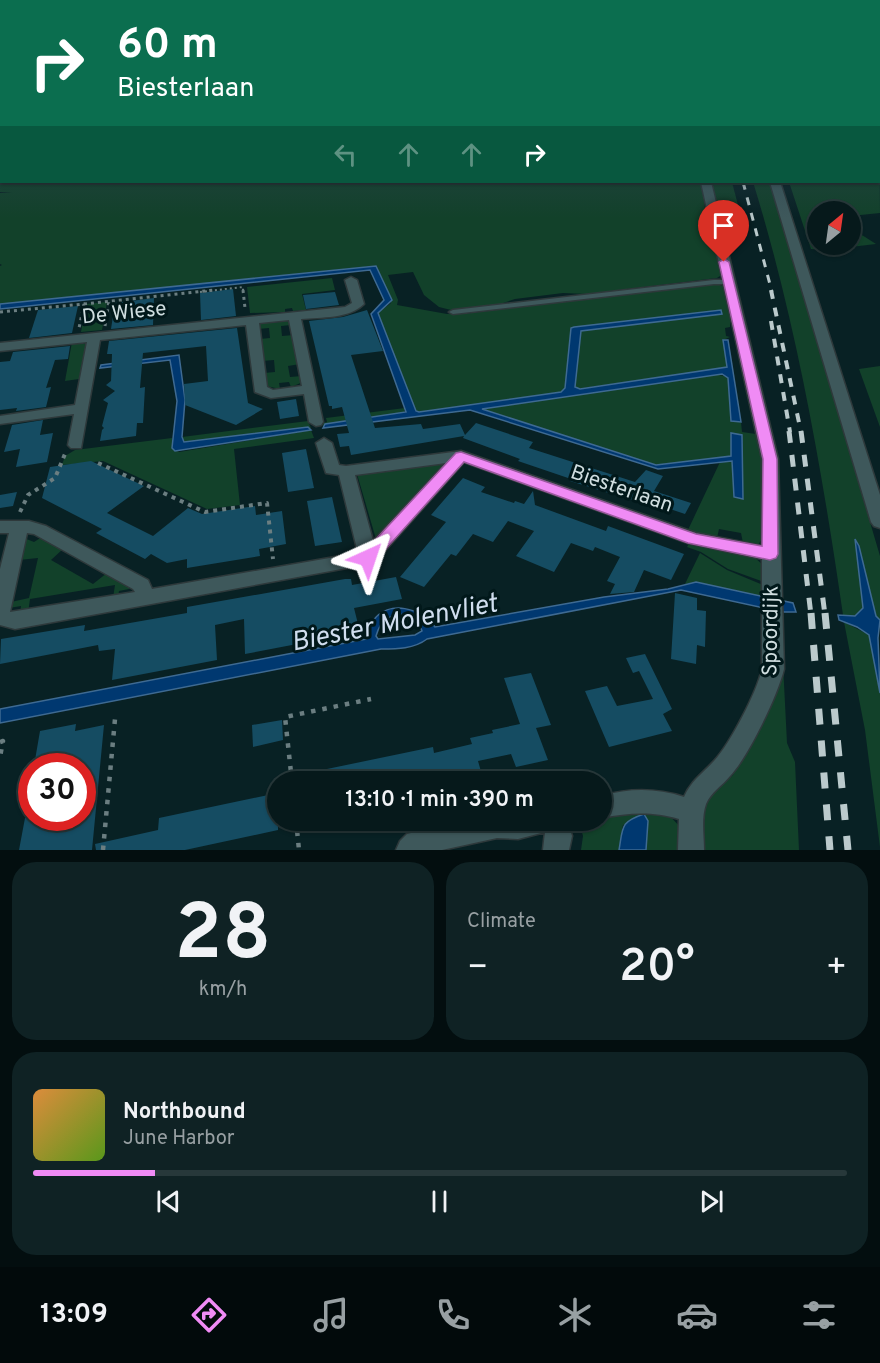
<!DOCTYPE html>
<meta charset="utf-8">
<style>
:root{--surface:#06191b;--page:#0f2224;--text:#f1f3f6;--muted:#98a0a3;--line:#27383a;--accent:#f08bf5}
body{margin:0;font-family:Overpass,sans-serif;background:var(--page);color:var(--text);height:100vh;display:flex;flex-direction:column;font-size:22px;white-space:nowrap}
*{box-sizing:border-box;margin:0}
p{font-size:20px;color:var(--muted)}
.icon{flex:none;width:33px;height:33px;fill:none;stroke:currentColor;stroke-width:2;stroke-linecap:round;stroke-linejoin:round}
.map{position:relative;height:850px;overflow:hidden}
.details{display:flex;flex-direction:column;gap:12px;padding:12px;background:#030e0f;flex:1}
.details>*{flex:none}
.top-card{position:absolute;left:0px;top:0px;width:880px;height:183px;box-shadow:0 2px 4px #0004,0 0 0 2px var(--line);background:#0b6e4f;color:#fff;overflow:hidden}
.needle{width:39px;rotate:29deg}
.fabs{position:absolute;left:807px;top:201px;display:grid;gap:12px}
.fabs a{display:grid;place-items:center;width:54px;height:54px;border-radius:50%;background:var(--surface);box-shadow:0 2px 4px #0004,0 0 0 2px var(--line);font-size:30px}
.speed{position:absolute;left:18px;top:753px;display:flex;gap:12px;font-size:30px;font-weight:700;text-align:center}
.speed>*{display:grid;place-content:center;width:78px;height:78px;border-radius:50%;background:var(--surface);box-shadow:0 2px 4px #0004,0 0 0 2px var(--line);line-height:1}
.speed .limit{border:9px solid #d22;background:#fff;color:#111}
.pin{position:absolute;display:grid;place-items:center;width:51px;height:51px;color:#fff;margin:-62px -26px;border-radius:50% 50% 50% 0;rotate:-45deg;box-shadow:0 0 6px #0007}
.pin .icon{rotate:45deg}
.me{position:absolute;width:66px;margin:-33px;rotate:42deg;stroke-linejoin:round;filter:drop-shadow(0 0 4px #0008)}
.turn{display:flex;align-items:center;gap:21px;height:126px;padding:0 18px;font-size:27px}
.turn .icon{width:78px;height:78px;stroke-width:2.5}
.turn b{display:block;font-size:42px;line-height:51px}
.lanes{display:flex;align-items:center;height:57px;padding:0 18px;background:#0003;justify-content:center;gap:30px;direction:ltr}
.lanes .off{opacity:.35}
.big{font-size:45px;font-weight:600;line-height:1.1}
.details .tile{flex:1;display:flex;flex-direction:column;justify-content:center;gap:9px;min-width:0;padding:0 21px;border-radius:24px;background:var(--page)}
.details .dial{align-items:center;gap:0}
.dial b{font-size:78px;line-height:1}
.song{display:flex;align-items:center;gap:18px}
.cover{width:72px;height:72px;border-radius:9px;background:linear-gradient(135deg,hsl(30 70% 55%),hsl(90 70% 35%))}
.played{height:6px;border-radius:3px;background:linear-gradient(90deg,var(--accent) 15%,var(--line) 15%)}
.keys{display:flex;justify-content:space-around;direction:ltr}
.heat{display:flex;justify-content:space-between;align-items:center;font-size:33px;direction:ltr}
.details .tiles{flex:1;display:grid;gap:12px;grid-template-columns:1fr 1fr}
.tile:last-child{grid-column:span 2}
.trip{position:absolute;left:267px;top:771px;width:345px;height:60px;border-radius:30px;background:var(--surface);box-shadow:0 2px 4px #0004,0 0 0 2px var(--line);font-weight:600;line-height:60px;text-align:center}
.dock{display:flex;height:96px;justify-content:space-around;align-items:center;background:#020a0b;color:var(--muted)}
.dock .icon{width:42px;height:42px}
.dock .active{color:var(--accent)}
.dock b{font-size:27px;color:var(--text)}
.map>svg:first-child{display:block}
.green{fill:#12412a}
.water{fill:#003870;stroke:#3e6a92;stroke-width:1.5;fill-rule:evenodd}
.building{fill:#154c62}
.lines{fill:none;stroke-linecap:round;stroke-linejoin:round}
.service-casing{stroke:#2e393b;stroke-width:3}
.minor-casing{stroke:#2e393b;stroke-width:3}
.tertiary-casing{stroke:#2e393b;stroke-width:3}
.path-far3{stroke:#6b7e81;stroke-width:2;stroke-dasharray:2 3;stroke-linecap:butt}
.path-far2{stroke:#6b7e81;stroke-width:3;stroke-dasharray:3 4;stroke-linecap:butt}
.path-far1{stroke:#6b7e81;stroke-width:4;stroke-dasharray:4 5;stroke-linecap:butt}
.path{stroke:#6b7e81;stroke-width:4.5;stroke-dasharray:4.5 7;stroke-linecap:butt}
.service{fill:#3e585b;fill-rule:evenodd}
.minor{fill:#3e585b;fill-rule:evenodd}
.tertiary{fill:#3e585b;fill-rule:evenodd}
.rail-far3{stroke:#bbcacc;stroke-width:3;stroke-dasharray:8 8;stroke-linecap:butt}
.rail-far2{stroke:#bbcacc;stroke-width:4;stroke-dasharray:9 9;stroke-linecap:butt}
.rail-far1{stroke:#bbcacc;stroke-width:5;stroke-dasharray:12 12;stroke-linecap:butt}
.rail{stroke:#bbcacc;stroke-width:7;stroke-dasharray:16 16;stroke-linecap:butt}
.route{fill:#f08bf5;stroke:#9c5a9f;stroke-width:1.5}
.labels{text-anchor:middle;stroke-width:6;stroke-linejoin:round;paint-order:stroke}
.street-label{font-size:21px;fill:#d0dee0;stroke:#01181a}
.near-water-label{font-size:27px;font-style:italic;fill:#d0deef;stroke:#01181a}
</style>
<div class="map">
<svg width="880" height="850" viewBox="0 0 880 850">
<rect width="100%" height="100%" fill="#082124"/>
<!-- green -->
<g class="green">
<path d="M879 99 880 213 851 216 850 212H818V244H850L851 228 876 244 825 250 811 249 789 182H879Z"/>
<path d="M0 154 2 182H118L116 183 121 182H703L706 199 704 200 705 209 709 211 723 274 717 278 586 294 563 293 515 299 497 305 451 310 439 307 424 295 413 272 388 275 398 300 397 305 447 314H463L696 286 716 284 726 287 733 320 730 322V327L725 328 726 336 730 337 723 340 728 367 577 389 574 387 581 331 722 314 574 327 571 328 565 388 561 392 419 412 416 411 378 313 391 303 374 266 0 304V266L2 265 0 264V193L12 192H0Z"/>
<path d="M708 182H732L739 209 714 207Z"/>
<path d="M753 182H770L880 556V620L876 616 859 546 856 541 863 608 855 616 843 615C822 470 796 321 753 182Z"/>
<path d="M332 278 335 290 302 294 306 310 293 311 292 308 285 309V312L250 313 247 287Z"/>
<path d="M107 302 102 330 81 332 86 304Z"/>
<path d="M279 318 290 320 291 325 281 326 282 336 294 335 300 364 288 366 290 377 302 376 303 382 291 387 289 382 279 383 280 389 266 386 264 373 275 372 274 360 262 361 260 339 270 338 269 328 258 329V322L270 319 271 323 279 322Z"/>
<path d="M72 342 86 344 79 379 65 381Z"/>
<path d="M880 366V427L859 369Z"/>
<path d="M715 374 728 377 731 421 741 422 742 432 756 434 761 443 763 537 758 545 743 543 741 533 719 529 717 538 687 532 720 462H734V497L743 498 742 435 731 433 732 456 656 465 481 409Z"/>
<path d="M405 408 404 414 323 426 322 423 327 422 326 418Z"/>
<path d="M308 421 311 428 188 442 182 440V437Z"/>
<path d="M311 430 314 438 234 449 240 505 207 509 103 461 62 465 65 456 75 450 172 438V448L179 452Z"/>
<path d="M445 462 444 467 376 539 357 474Z"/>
<path d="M42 537 64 548 51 560 93 584 107 573 129 587V589L119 591 118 597 113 598 115 585 30 599 28 613 20 614 21 606 9 608 11 602 29 598 38 558 19 560 24 538 34 542Z"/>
<path d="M690 542 754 557 764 566V582L728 569 701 552 687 547Z"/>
<path d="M700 553 727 570 763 585V597L696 582 685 584Z"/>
<path d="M844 622 869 635 880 693V847L865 730Z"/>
<path d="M782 644 787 743 795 762 799 850H702L706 801 715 789 733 775 741 756 761 727 779 687Z"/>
<path d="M622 811 666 812 682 829V850H646L648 821 623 825 619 850H581L583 836 579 822 602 820V815Z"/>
</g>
<!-- water -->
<g class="water">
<path d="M376 266 392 300 378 313 416 411 419 412 561 392 565 388 571 328 574 327 721 310 722 314 581 331 575 387 580 389 727 367 723 340H728L741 422 731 421 728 378 722 374 482 409 656 465 731 456V433L742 435 743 499 734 497 732 461 658 469 470 410 323 428 325 424 406 412 371 314 384 300 370 270 0 309V304Z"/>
<path d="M179 355 185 400 182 437 184 442 308 427 311 430 175 451 172 448 177 401 170 360 100 368 101 365Z"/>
<path d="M855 539 859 546 876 616 880 620 878 638 880 693 869 635 857 627 839 620 838 615 855 616 863 608Z"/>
<path d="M696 582 793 603 796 612H782L681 590 427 639C414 649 397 649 381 649L0 723V709L366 639C369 634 369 627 373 621 388 599 422 608 435 627L604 597 668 589ZM407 614 418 620 422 631 415 635 378 639 376 636C381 618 390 615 407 614Z"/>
<path d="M644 814 648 821 646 850H619C623 827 620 822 644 814Z"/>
</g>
<!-- building -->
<g class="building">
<path d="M233 289 236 316 201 320 200 293Z"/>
<path d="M335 292 339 305 306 309 303 295Z"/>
<path d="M154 298 153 325 111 329 115 303Z"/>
<path d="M78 306 72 333 29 338 38 310Z"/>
<path d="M367 310 383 351 351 355 375 428 421 424 423 429 460 424 465 435 476 423 533 442 529 448 635 482 646 470 663 476 654 491 691 503 685 514 649 502 651 496 648 502 639 499 638 502 570 481 571 479 518 461 520 459 463 438 464 436 351 455 349 446 340 447 337 434 349 433 342 407 332 409V406H329L309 321 343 317Z"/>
<path d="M237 328 248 403 263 409 236 425 185 405 184 384 208 381 206 346 143 353 140 388 145 387 143 423H137L136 436 100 441 102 430 104 428 102 426 108 403 103 400 115 391 106 385 111 381 112 354H107L109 341Z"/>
<path d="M70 346 68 359 55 360 46 388 51 387 46 407 16 411 17 408 0 410V362L10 361 13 352Z"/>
<path d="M296 399 299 416 280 419 277 402Z"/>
<path d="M43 420 40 435 53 433 47 462 16 467 20 449 4 452 12 425Z"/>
<path d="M306 449 314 488 288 492 282 453Z"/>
<path d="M91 461 144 486 107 513 153 536 188 508 202 514 255 506 256 515 282 511 286 544 259 549 260 556 187 568V559L167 563 151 554 145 559 96 533 102 529 42 498 50 467Z"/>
<path d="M463 478 485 487 481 492 514 503 515 501 524 504 533 491 535 505 606 531 608 526 684 554 671 580 644 570 634 592 610 594 615 584 607 581 620 557 595 547 593 551 571 543 554 572 516 556 534 531 508 521 493 542 473 534 456 556 451 554 424 587 400 577 446 522 431 515Z"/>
<path d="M17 492 13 506 0 508V495Z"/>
<path d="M332 497 342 542 315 546 307 501Z"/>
<path d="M396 577 402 599 354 608 360 632 245 654 244 619 215 625 217 660 112 680 115 649 99 651 98 645 0 664 1 639 85 625 84 631 187 613V607L345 579H351L352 585Z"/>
<path d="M675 593 697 598V610L706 611 705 647 697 645 696 664 671 659Z"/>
<path d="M645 654 672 709 663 714 672 731 609 747 585 691 607 686 617 706 653 699 639 671 633 673 626 658Z"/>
<path d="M531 673 551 725 536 728 548 760 516 767 511 754 478 761 484 782H441L440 777 420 782H299L298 775 433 747 434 753 472 744 470 738 493 733 492 730 520 724 504 678Z"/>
<path d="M282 720 283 740 253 747 252 725Z"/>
<path d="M76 724 75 731 104 725 92 850H19L25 818H82V766H34L40 731Z"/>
<path d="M278 793V830L185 850H96L95 844 158 830 159 818Z"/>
</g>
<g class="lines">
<!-- service casing -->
<g class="service-casing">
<path id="service" d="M714 280H729L732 282 729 284H714L453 314 449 312 453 310Z"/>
</g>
<!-- minor casing -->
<g class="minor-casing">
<g id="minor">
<path d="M0 139H2L0 144Z"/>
<path d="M701 182H711L778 459 784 669C778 695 748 757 730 776 722 786 711 792 706 804 701 818 704 835 704 850H678L679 819C651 811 629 813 602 818V796C630 788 656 788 684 797 691 781 702 774 714 761 730 744 757 692 762 669V559L688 543 464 462 374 563 15 629 0 625V569L9 533H0V521H29L46 526 148 580 152 589 358 553 339 475 326 473 316 443 324 438 332 443 339 465 346 466 461 451 696 533 762 546V459ZM446 463 373 541 355 475ZM27 533 34 534 133 589 135 592 10 612Z"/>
<path d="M351 277 357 280 364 304C349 319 321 317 301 319L323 422 321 425 316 426 309 422 304 394 271 398 255 392 246 325 100 340 81 448H71L68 445 74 414 0 424V416L75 405 87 342 0 351V343L345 307 352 303 345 280ZM289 320 302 386 273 390 267 387 259 323Z"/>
<path d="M465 820H567L572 836 569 850H543L545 832 518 839 497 838 442 850H396L400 841 407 834Z"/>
</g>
</g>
<!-- tertiary casing -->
<g class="tertiary-casing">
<path id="tertiary" d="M770 182H780L880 495V528L874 526 871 522Z"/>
</g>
<!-- path-far3 -->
<path class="path-far3" d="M200 292 243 287V292"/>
<!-- path-far2 -->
<g class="path-far2">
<path d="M243 290 245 308"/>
<path d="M84 304 214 290"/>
<path d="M0 312 84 304 79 328"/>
<path d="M105 326 109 301"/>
</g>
<!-- path-far1 -->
<g class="path-far1">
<path d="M98 463 205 512 267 503 273 559"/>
<path d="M20 512 28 495 55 478 65 454"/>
</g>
<!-- path -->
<g class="path">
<path d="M0 742 3 741 0 757"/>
<path d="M292 782 285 717 371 699"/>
<path d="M296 820 299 850"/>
<path d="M103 850 115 719"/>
</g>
<!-- service -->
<use href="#service" class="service"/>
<!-- minor -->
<use href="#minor" class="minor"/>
<!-- tertiary -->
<use href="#tertiary" class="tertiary"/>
<!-- rail-far3 -->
<path class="rail-far3" d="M743 182 772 292"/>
<!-- rail-far2 -->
<g class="rail-far2">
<path d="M771 290 801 432"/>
<path d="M771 321 790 432"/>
</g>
<!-- rail-far1 -->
<g class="rail-far1">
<path d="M789 431 811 615"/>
<path d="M801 431 825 615"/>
</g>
<!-- rail -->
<g class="rail">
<path d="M811 613 830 850"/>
<path d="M825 613 848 850"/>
</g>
</g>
<!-- sky -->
<linearGradient id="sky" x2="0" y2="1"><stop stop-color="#041214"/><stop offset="0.45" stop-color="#2c4350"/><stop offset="1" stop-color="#2c4350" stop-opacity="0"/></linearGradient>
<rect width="880" height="218" fill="url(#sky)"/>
<!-- route -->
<path class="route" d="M724 259 729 262 777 459 778 554 776 558 770 560 688 543 464 462 374 562H362L360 558 362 554 456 453 461 452 696 534 762 546 763 459 719 262Z"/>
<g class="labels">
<!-- street labels -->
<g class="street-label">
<text transform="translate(124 312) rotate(-6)" y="7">De Wiese</text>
<text transform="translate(622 488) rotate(19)" y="7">Biesterlaan</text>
<text transform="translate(770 631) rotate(-89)" y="7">Spoordijk</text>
</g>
<!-- near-water labels -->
<g class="near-water-label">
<text transform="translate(394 622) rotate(-11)" y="9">Biester Molenvliet</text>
</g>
</g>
</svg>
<div class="fabs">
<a><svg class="needle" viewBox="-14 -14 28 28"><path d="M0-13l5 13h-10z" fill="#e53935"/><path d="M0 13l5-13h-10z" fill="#98a0a3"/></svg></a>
</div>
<div class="speed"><div class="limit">30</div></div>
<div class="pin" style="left:724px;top:262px;background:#d93025"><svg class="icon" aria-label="arrive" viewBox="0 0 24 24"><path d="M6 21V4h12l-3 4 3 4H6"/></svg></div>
<svg class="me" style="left:368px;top:558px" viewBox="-20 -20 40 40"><path d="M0-17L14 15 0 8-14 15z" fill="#f08bf5" stroke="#fff" stroke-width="4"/></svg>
<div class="trip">13:10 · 1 min · 390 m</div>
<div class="top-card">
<div class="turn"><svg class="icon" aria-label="right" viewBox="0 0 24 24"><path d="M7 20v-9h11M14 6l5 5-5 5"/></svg><div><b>60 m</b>Biesterlaan</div></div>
<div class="lanes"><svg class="icon off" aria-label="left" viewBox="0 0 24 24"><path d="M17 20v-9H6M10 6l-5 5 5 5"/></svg><svg class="icon off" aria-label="ahead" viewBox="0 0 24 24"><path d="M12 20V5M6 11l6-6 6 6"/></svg><svg class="icon off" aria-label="ahead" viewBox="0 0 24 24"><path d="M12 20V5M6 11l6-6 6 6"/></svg><svg class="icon" aria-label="right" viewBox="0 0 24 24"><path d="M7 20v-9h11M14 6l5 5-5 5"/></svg></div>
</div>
</div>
<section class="details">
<div class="tiles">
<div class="tile dial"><b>28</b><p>km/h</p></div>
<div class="tile"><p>Climate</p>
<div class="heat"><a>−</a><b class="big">20°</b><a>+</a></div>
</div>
<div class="tile">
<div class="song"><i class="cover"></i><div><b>Northbound</b><p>June Harbor</p></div></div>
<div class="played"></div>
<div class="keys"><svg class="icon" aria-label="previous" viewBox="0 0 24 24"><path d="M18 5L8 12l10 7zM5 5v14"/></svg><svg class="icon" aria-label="pause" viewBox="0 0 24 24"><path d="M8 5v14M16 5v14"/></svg><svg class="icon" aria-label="next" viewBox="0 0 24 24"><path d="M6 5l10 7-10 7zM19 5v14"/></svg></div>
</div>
</div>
</section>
<nav class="dock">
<b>13:09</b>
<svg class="icon active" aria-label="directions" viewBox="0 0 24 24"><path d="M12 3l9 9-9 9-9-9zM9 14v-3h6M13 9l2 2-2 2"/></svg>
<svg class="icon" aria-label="music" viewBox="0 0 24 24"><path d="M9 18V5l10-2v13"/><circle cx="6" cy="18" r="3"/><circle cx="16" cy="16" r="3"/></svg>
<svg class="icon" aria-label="phone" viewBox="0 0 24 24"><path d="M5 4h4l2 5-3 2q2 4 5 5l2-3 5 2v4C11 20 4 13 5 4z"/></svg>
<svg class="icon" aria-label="climate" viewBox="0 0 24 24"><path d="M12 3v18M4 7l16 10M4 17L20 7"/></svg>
<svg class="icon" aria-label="car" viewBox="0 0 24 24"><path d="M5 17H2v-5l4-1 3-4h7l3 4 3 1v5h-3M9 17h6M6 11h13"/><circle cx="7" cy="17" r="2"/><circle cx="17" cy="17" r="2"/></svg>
<svg class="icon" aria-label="filters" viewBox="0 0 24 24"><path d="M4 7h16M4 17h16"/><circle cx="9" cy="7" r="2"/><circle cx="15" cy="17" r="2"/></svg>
</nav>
